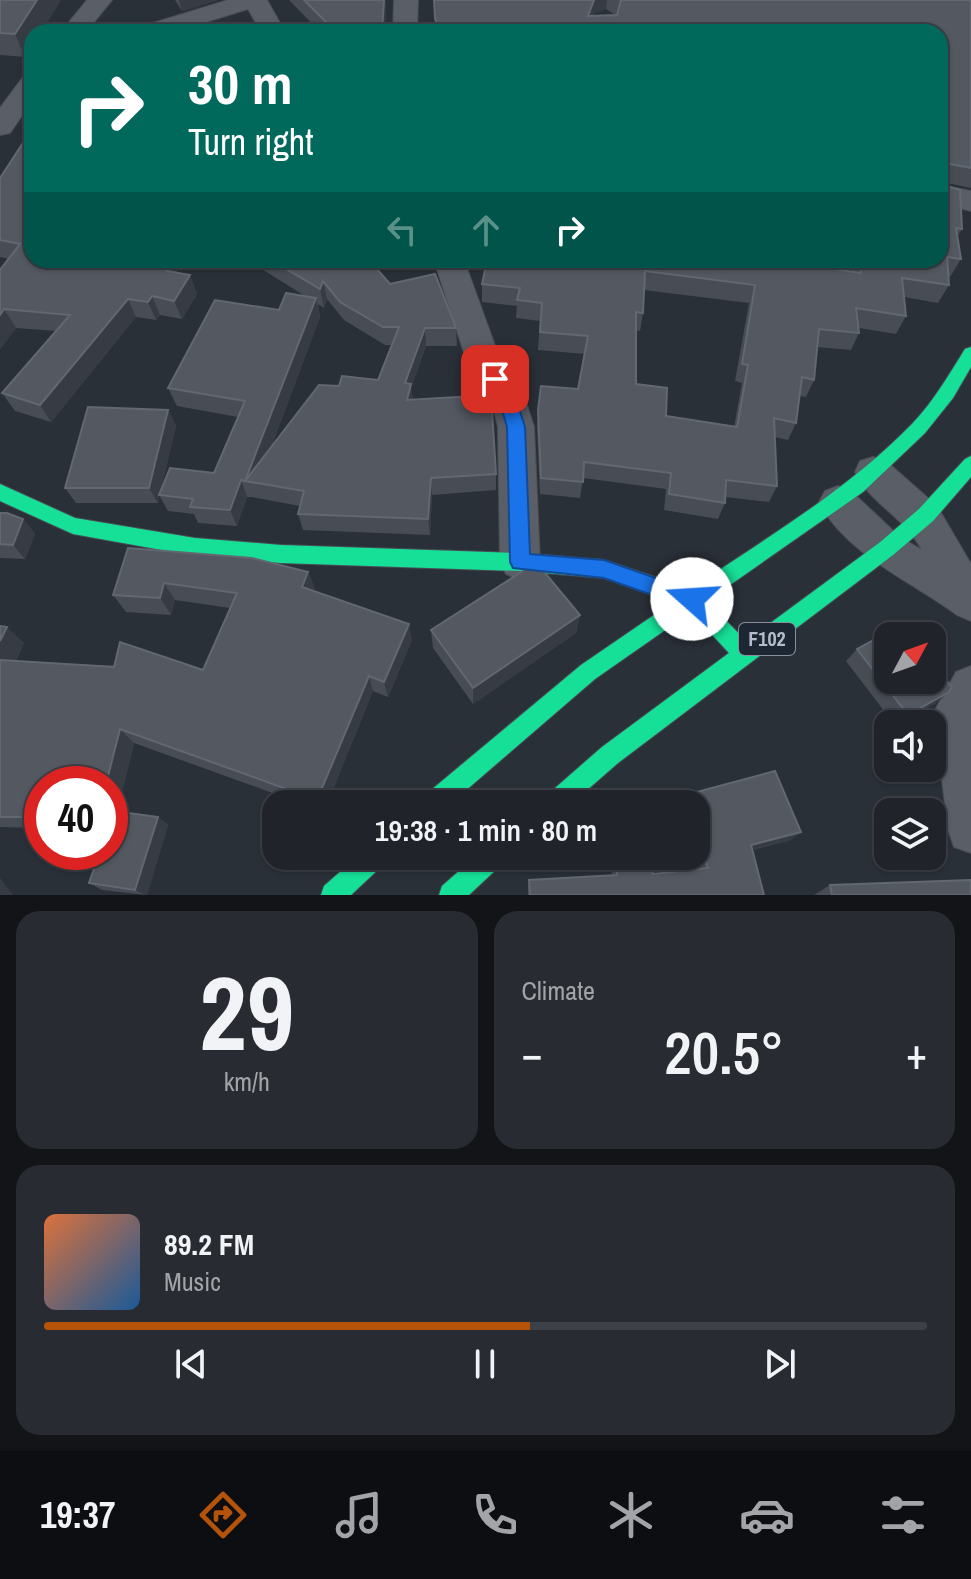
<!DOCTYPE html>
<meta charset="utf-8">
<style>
:root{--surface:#20242a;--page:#282c32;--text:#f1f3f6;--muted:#a2a4a8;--line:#3d4147;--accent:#b45309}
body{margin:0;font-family:"Archivo Narrow",sans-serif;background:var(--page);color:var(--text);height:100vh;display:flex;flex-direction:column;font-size:30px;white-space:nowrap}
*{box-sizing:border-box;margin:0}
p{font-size:26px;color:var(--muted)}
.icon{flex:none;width:44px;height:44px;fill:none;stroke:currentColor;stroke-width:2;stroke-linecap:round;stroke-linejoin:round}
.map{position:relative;height:895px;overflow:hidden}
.sheet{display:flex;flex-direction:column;gap:16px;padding:16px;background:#121417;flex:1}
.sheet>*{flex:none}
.top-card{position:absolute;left:24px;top:24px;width:924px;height:244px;border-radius:24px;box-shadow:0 2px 6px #0004,0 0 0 2px var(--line);background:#00695c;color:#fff;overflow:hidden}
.needle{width:52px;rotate:49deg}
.buttons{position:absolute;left:874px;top:622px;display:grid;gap:16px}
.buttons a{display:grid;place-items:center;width:72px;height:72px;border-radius:16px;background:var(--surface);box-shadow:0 2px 6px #0004,0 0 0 2px var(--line);font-size:40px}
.speed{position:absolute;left:24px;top:766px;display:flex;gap:16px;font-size:40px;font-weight:700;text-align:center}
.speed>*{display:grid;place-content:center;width:104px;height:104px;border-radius:50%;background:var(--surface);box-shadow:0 2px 6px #0004,0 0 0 2px var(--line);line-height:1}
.speed .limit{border:12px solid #d22;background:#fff;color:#111}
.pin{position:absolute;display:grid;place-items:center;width:68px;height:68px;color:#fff;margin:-34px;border-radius:16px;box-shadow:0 4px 12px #0006}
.me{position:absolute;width:88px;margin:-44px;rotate:289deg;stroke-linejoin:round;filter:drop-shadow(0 0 6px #0008)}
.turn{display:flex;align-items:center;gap:28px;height:168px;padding:0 32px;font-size:36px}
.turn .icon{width:104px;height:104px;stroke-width:2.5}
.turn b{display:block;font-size:56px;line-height:68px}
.lanes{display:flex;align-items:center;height:76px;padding:0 32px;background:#0003;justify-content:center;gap:40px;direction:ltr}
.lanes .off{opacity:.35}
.big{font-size:60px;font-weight:600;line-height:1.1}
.sheet .widget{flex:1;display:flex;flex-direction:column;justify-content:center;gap:12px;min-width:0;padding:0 28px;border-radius:24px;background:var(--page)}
.sheet .dial{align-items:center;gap:0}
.dial b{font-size:104px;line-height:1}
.song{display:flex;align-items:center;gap:24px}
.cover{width:96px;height:96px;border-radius:12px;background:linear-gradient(135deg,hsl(20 70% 55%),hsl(210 70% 35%))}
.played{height:8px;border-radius:4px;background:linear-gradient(90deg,var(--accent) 55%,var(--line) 55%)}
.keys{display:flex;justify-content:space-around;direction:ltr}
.heat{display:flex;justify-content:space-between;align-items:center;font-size:44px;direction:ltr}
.sheet .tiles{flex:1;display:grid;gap:16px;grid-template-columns:1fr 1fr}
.widget:last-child{grid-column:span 2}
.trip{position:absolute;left:262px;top:790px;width:448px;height:80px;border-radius:24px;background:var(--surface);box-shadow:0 2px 6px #0004,0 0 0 2px var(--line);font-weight:600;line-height:80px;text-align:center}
.menu{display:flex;height:128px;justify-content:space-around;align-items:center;background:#0d0e11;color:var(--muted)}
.menu .icon{width:56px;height:56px}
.menu .current{color:var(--accent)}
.menu b{font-size:36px;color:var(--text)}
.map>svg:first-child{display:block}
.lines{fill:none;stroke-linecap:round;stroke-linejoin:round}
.street-casing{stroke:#484c55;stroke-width:2}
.fast-casing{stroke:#484c55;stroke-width:2}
.street{fill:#5a5e66;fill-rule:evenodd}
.fast{fill:#16e098;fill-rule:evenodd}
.wall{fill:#474c55;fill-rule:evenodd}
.shaded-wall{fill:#373c44}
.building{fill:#535861;stroke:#626872;stroke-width:2;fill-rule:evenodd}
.route{fill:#1a73e8;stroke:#114b97;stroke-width:2}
.labels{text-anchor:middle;stroke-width:8;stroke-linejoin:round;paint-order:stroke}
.shield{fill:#1d2633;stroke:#878f9c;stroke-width:2}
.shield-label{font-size:20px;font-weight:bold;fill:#b4bcc9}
</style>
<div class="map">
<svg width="971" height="895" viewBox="0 0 971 895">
<rect width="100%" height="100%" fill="#2a3038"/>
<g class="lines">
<!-- street casing -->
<g class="street-casing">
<g id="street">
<path d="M87 0H112L86 32H61Z"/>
<path d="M228 0H267L285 32H261L248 9 174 32H137L140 27Z"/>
<path d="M394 0H418L417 32H393Z"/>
<path d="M32 74V101L10 133 0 135V108L23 77Z"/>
<path d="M940 185 971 191V211L940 203Z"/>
<path d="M434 260H464L498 354 526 402 534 427 540 562 534 574 520 580 506 574 500 562 498 427 492 403 465 356Z"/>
<path d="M873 457 886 461 937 506 971 564V621L957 615C913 582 845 554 819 502L825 491 838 486 851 491 900 537 922 550C903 516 869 502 855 472L860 461Z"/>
<path d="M971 666V853L954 847 948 830 934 712 956 672Z"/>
</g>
</g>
<!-- fast casing -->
<g class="fast-casing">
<g id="fast">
<path d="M971 347V367L953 398 925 433 863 492 707 601 746 641 879 543 919 509 965 459 971 456V477L933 521 893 555 618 763 571 804H542L546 796 602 747 729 653 691 612 595 679 450 804H420L424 796 581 665 673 602 604 578 520 571 281 563 195 556 73 534 0 501V484L75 518 195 538 281 545 520 553 604 560 691 589C766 538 848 490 912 424 933 402 949 375 965 349Z"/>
<path d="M358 856H388L384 864 351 895H321L324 886Z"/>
<path d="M476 856H506L502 864 469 895H439L442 886Z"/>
</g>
</g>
<!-- street -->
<use href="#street" class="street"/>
<!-- fast -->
<use href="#fast" class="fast"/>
</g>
<!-- wall -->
<g class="wall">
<path d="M0 0H61L25 57 0 55Z"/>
<path d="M175 0H218L182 11Z"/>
<path d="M289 0H386L385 32H320Z"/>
<path d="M434 0H971V188L947 183 962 229 957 237 961 259 950 277H948L949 285 938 303 904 297 906 316 896 334 859 328V333L851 350 817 347 814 380 806 397 800 396 796 423 788 440 775 437 777 486 769 502 725 497V503L718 519 664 510 666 489 583 478 580 498 540 494 537 427 541 386 578 389 585 354 538 350 540 321 516 318 517 306 482 302V284L487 260 806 265 852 272 851 260H940V32H436ZM606 9 615 15 593 16 594 13ZM644 290 749 303 735 381 742 383 734 427 666 416 636 384V330L640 331 643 313Z"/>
<path d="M0 178 32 260 178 273 190 275 197 294 182 319 160 315 156 320 136 317 51 422 15 411 2 393 56 331 16 328 0 349V270L9 259 0 257Z"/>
<path d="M247 260H369L390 284 456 328 457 346H426L411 388 413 400 496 474V490L432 495 430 535 303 530 298 514 300 506 252 497H247L237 526 198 523 194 514 168 511 159 495 158 503H76L65 488 168 410 176 426 160 492 214 473 238 417 177 406 168 388 279 310 305 296ZM327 299 344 320 385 345H392L378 380 339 386 270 450 320 317 318 304 324 308Z"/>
<path d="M0 513 23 519 35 534 25 559 0 558Z"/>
<path d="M128 548 308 572 315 589 314 591 412 640 388 697 373 691 327 804H303L134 743 117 812 158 817 168 825 147 895 102 890 89 883 110 852V784H42V828L0 827V626L24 643 16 661 203 670 230 608 175 600 171 615 126 612 113 595Z"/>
<path d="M580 615 576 633 473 704 433 648 431 630Z"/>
<path d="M857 649 936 703 898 724H894L846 661Z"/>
<path d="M932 732 936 770 929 775 922 768H932Z"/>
<path d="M682 796 791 840 752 850 764 895H528V886L529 880 612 876 610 856H650L653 874 699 869 694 856H696V804H676Z"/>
<path d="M830 885 971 895H814Z"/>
</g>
<!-- shaded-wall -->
<g class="shaded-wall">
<path d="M37 0H61L41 32H32V46L25 57 15 34Z"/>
<path d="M179 0H218L182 11Z"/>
<path d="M384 0H386V9L385 32H382Z"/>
<path d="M594 0H607L606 9 594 13 587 32 588 16Z"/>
<path d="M32 204V224L26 213Z"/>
<path d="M173 261 181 279 167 271Z"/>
<path d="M190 275 197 294 182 319 174 301Z"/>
<path d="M323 281 327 299 324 308 320 289Z"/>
<path d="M152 296 160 315 156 320 148 302Z"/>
<path d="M316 298 320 317 257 483 245 481 251 497 245 481Z"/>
<path d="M128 299 136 317 51 422 40 405Z"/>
<path d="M4 309 16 328 0 349V315Z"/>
<path d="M425 328 426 346 411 388 413 401 409 418 405 383Z"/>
<path d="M168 410 176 426 158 503 149 488Z"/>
<path d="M431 478 432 495 430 535 428 519Z"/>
<path d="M241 480 247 497 237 526 230 510Z"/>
<path d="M23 519 35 534 25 559 13 545Z"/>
<path d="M308 572 315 589 309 604 302 587Z"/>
<path d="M164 583 175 600 171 615 160 598Z"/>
<path d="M580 615 576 633 473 704V688Z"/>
<path d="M409 624 412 640 388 697 384 682Z"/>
<path d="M7 627 24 643 9 675 0 667V641Z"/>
<path d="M369 676 373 691 327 804H320L317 800Z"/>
<path d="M949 692 936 703 897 724 908 715Z"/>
<path d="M120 729 134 743 113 829 110 827V784H106Z"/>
<path d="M158 817 168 825 147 895H145L135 890Z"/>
<path d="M801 832 791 840 742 852 751 845Z"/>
<path d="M0 878 13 895H0Z"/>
</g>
<!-- building -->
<g class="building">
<path d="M0 0H37L15 34 0 33Z"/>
<path d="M304 0H384L382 32H336Z"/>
<path d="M434 0H594L588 16 617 15 621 0H971V168L950 164 946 167 947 186 960 190 962 229 956 228 961 259 947 257 949 285 902 278 906 316 856 308 859 333 819 329 814 380 802 377 796 423 774 418 777 486 726 480 725 503 669 494 671 473 584 462 583 482 541 478 538 410 541 386 578 389 588 336 540 332 542 303 517 300 520 288 482 284 487 260H806V265L861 273 860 260H940V32H439L435 18ZM645 271 755 285 742 364 748 365 737 427 666 416 667 388 636 384V312L643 313Z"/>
<path d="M32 129V204L26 213 32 214V260H169L173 261 167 271 190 275 174 301 152 296 148 302 128 299 40 405 2 393 70 315 4 309 0 315V270L20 244 0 240V178Z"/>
<path d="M271 260H369L390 284 435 274 456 328H425L405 383 411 384 407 400 491 395 496 474 431 478 428 519 298 514 304 491 245 481 319 385 339 386 342 376 378 380 399 327H383L340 302 323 281 320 289Z"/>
<path d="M286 293 316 298 245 481 241 480 230 510 190 507 193 499 159 495 170 468 214 473 245 401 168 388 215 300 279 310Z"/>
<path d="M88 407 168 410 149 488H65Z"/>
<path d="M0 513H7L23 519 13 545 0 544Z"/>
<path d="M128 548 252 558 308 572 302 587 409 624 384 682 369 676 317 800 120 729 106 784H42V817H0V660L114 667 120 642 203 670 237 593 164 583 160 598 113 595Z"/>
<path d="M529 567 541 568 580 615 473 688 431 630Z"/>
<path d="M901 625 910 636H888V680H932V663L952 687 949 692 908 715 857 649Z"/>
<path d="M0 626 7 627 0 641Z"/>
<path d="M932 732H941L945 762 936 770 932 766Z"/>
<path d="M775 771 801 832 751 845 764 895H530L529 880 617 875 615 856H650L653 874 708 868 696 834V804H685L682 796Z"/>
<path d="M114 811 158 817 135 890 89 883 100 852H110V823Z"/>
<path d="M971 880V895H832L830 885Z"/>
</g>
<!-- route -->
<path class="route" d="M495 372 501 374 517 402 525 427 530 554 604 560 699 593 702 599 699 606 692 609 604 578 513 568 510 562 507 427 500 403 487 379Z"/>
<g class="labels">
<!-- shield labels -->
<rect class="shield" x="739" y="623" width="56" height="32" rx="6"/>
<g class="shield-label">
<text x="767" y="646">F102</text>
</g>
</g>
</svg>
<div class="buttons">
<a><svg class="needle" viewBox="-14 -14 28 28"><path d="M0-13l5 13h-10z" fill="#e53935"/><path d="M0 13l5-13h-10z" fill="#a2a4a8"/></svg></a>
<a><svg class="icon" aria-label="sound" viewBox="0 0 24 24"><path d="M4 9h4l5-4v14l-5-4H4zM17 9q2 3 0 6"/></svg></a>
<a><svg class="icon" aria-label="layers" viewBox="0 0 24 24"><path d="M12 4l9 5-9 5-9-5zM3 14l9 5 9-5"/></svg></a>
</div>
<div class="speed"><div class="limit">40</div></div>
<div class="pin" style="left:495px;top:379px;background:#d93025"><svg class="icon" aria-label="arrive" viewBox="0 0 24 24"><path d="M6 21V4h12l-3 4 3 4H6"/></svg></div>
<svg class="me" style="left:692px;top:599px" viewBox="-20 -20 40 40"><circle r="19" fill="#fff"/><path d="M0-13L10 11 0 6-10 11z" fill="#1a73e8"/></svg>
<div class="trip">19:38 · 1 min · 80 m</div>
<div class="top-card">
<div class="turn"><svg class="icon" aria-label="right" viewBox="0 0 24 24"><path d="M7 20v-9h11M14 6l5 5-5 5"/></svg><div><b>30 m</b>Turn right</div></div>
<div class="lanes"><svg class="icon off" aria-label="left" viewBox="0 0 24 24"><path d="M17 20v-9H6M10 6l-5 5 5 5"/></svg><svg class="icon off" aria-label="ahead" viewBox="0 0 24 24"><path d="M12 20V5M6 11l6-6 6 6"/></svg><svg class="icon" aria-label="right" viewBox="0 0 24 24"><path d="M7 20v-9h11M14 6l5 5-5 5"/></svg></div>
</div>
</div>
<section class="sheet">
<div class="tiles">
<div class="widget dial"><b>29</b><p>km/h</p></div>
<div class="widget"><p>Climate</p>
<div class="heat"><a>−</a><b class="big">20.5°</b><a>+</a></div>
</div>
<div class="widget">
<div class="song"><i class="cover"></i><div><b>89.2 FM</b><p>Music</p></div></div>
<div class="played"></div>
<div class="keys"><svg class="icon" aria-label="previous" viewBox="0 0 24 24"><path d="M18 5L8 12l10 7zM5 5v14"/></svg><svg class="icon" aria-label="pause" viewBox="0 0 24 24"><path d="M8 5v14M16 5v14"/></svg><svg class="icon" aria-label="next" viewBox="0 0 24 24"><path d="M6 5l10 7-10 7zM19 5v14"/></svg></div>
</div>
</div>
</section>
<nav class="menu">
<b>19:37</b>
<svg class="icon current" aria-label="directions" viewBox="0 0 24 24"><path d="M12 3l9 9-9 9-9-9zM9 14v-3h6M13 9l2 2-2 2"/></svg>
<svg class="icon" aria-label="music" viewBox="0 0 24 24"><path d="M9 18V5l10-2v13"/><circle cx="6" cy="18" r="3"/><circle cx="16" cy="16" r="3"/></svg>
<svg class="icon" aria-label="phone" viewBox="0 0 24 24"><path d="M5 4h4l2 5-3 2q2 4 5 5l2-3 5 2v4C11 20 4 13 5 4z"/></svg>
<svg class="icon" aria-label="climate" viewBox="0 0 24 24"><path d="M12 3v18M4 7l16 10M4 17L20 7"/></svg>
<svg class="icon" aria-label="car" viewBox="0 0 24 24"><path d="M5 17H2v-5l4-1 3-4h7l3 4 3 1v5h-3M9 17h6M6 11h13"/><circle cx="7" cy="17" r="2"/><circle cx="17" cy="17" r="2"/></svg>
<svg class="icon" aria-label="filters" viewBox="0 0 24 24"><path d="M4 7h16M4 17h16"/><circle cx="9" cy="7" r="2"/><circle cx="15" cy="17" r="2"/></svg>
</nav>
